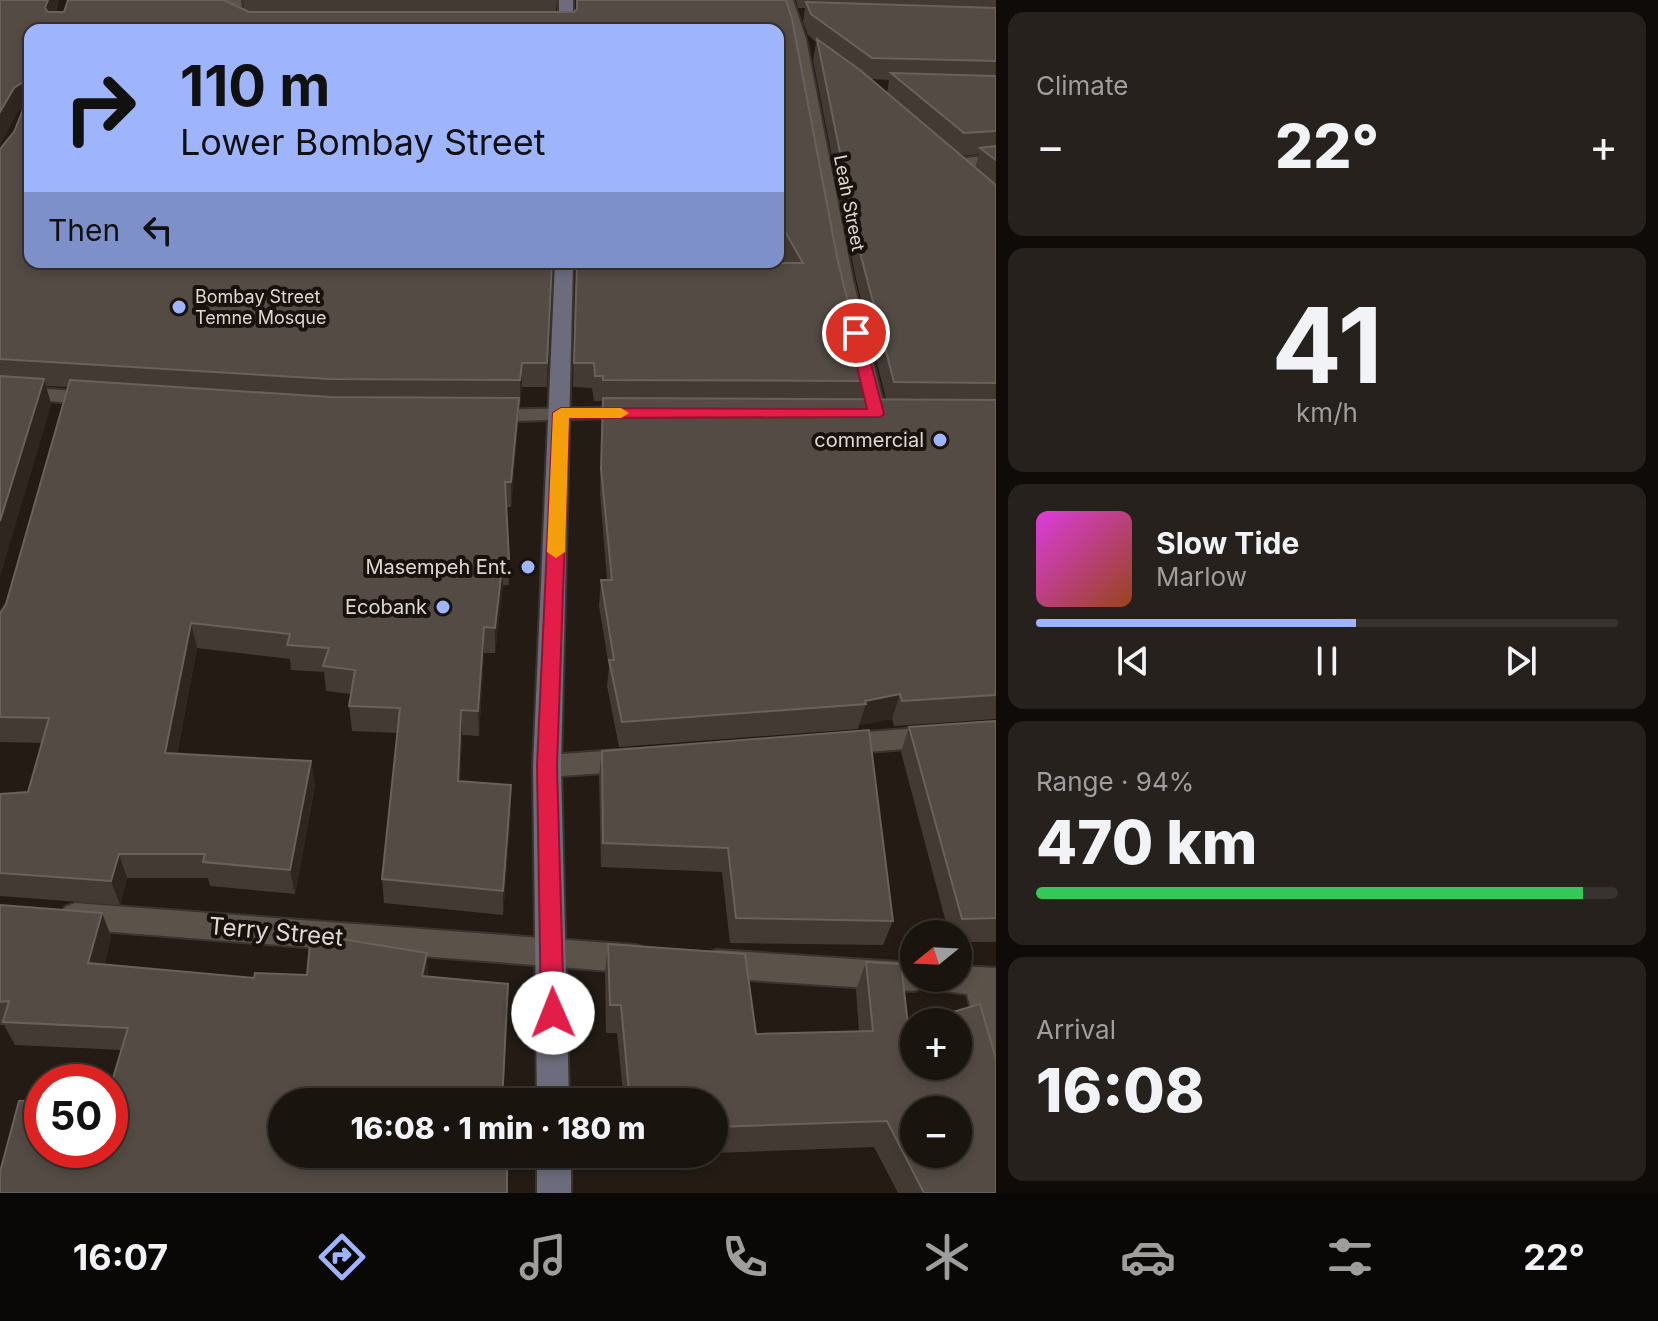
<!DOCTYPE html>
<meta charset="utf-8">
<style>
:root{--surface:#1a140f;--page:#27211d;--text:#f1f3f6;--muted:#9f9e9e;--line:#38332f;--accent:#9eb4fd}
body{margin:0;font-family:Inter,sans-serif;background:var(--page);color:var(--text);height:100vh;display:flex;flex-direction:column;font-size:30px;white-space:nowrap}
*{box-sizing:border-box;margin:0}
p{font-size:26px;color:var(--muted)}
.icon{flex:none;width:44px;height:44px;fill:none;stroke:currentColor;stroke-width:2;stroke-linecap:round;stroke-linejoin:round}
.map{position:relative;flex:1;overflow:hidden}
.side{display:flex;flex-direction:column;gap:12px;padding:12px;background:#0e0b08;width:662px}
.side>*{flex:none}
.hud{position:absolute;left:24px;top:24px;width:760px;height:244px;border-radius:16px;box-shadow:0 4px 12px #0003,0 0 0 2px var(--line);background:#9eb4fd;color:#111;overflow:hidden}
.needle{width:52px;rotate:252deg}
.buttons{position:absolute;left:900px;top:920px;display:grid;gap:16px}
.buttons a{display:grid;place-items:center;width:72px;height:72px;border-radius:50%;background:var(--surface);box-shadow:0 4px 12px #0003,0 0 0 2px var(--line);font-size:40px}
.speed{position:absolute;left:24px;top:1064px;display:flex;gap:16px;font-size:40px;font-weight:700;text-align:center}
.speed>*{display:grid;place-content:center;width:104px;height:104px;border-radius:50%;background:var(--surface);box-shadow:0 4px 12px #0003,0 0 0 2px var(--line);line-height:1}
.speed .limit{border:12px solid #d22;background:#fff;color:#111}
.pin{position:absolute;display:grid;place-items:center;width:68px;height:68px;color:#fff;margin:-34px;border:4px solid #fff;border-radius:50%;box-shadow:0 2px 8px #0007}
.me{position:absolute;width:88px;margin:-44px;rotate:359deg;stroke-linejoin:round;filter:drop-shadow(0 0 6px #0008)}
.turn{display:flex;align-items:center;gap:28px;height:168px;padding:0 24px;font-size:36px}
.turn .icon{width:104px;height:104px;stroke-width:2.5}
.turn b{display:block;font-size:56px;line-height:68px}
.then{display:flex;align-items:center;height:76px;padding:0 24px;background:#0003;gap:16px;font-size:30px}
.big{font-size:60px;font-weight:800;line-height:1.1}
.side .tile{flex:1;display:flex;flex-direction:column;justify-content:center;gap:12px;min-width:0;padding:0 28px;border-radius:16px;background:var(--page)}
.side .dial{align-items:center;gap:0}
.dial b{font-size:104px;line-height:1}
.song{display:flex;align-items:center;gap:24px}
.cover{width:96px;height:96px;border-radius:12px;background:linear-gradient(135deg,hsl(300 70% 55%),hsl(20 70% 35%))}
.played{height:8px;border-radius:4px;background:linear-gradient(90deg,var(--accent) 55%,var(--line) 55%)}
.keys{display:flex;justify-content:space-around;direction:ltr}
.heat{display:flex;justify-content:space-between;align-items:center;font-size:44px;direction:ltr}
.charge{height:12px;border-radius:6px;background:linear-gradient(90deg,#34c759 94%,var(--line) 0)}
.trip{position:absolute;left:268px;top:1088px;width:460px;height:80px;border-radius:40px;background:var(--surface);box-shadow:0 4px 12px #0003,0 0 0 2px var(--line);font-weight:800;line-height:80px;text-align:center}
.tabs{display:flex;height:128px;justify-content:space-around;align-items:center;background:#0a0806;color:var(--muted)}
.tabs .icon{width:56px;height:56px}
.tabs .on{color:var(--accent)}
.tabs b{font-size:36px;color:var(--text)}
main{display:flex;flex:1;min-height:0}
.map>svg:first-child{display:block}
.lines{fill:none;stroke-linecap:round;stroke-linejoin:round}
.street-casing{stroke:#3a3430;stroke-width:4}
.secondary-casing{stroke:#3a3430;stroke-width:4}
.street{fill:#5b524a;fill-rule:evenodd}
.secondary{fill:#6c6c7c;fill-rule:evenodd}
.wall{fill:#433a33;fill-rule:evenodd}
.shaded-wall{fill:#2f261f}
.building{fill:#534b44;stroke:#69615b;stroke-width:2;fill-rule:evenodd}
.route{fill:#e11d48;stroke:#92132f;stroke-width:2}
.slow{fill:#f59e0b}
.poi-dot{fill:#9eb4fd;stroke:#19120c;stroke-width:3}
.labels{text-anchor:middle;stroke-width:8;stroke-linejoin:round;paint-order:stroke}
.far-street-label{font-size:18px;fill:#ded9d4;stroke:#19120c}
.far-poi-label{font-size:18px;fill:#ded9d4;stroke:#19120c;text-anchor:start}
.poi-label{font-size:20px;fill:#ded9d4;stroke:#19120c;text-anchor:end}
.near-street-label{font-size:24px;fill:#ded9d4;stroke:#19120c}
</style>
<main>
<div class="map">
<svg width="996" height="1193" viewBox="0 0 996 1193">
<rect width="100%" height="100%" fill="#231b14"/>
<g class="lines">
<!-- street casing -->
<g class="street-casing">
<g id="street">
<path d="M227 0H241L242 16 256 23V29H246L230 21Z"/>
<path d="M779 0H793L806 39 853 280 886 414 876 420 866 414 835 280 792 39Z"/>
<path d="M996 155V165L955 169 947 164 955 159Z"/>
<path d="M0 385 98 393 108 399 98 405 0 397Z"/>
<path d="M634 407 644 413 641 417 486 422 476 416 486 410Z"/>
<path d="M996 722V742L841 754 832 751 828 744 832 737 841 734Z"/>
<path d="M633 749 643 752 646 760 643 768 633 771 547 777 537 774 533 766 537 758 547 755Z"/>
<path d="M75 903 636 945 647 949 651 959 647 969 636 973 75 929 65 925 60 916 65 907Z"/>
<path d="M717 950 914 963V978H958V966L996 968V1067L985 1063 967 994 921 988 914 991 717 978 706 974 702 964 706 954Z"/>
</g>
</g>
<!-- secondary casing -->
<g class="secondary-casing">
<g id="secondary">
<rect x="559" y="0" width="14" height="30"/>
<path d="M555 262H573L561 766 569 1102H537L533 766Z"/>
<rect x="537" y="1154" width="34" height="39"/>
</g>
</g>
<!-- street -->
<use href="#street" class="street"/>
<!-- secondary -->
<use href="#secondary" class="secondary"/>
</g>
<!-- wall -->
<g class="wall">
<path d="M0 0H59L56 12H64L68 0H225V1L244 10 243 0H557L556 12H574L576 10V0H786L837 257 867 381 863 399H886L856 279 813 60 816 42 808 35 803 22 805 8H798L796 0H996V719L894 726 892 719 859 725 858 729 619 747 607 686 609 667 599 606 601 580H607L600 494 602 405V401H594L592 388 573 387 575 285 785 263 778 249V30L30 262H552L547 387H522L520 405H519L518 423 511 507H506L509 585H503L495 653H484L479 736 462 735 460 781 511 785V810L503 915 384 903 382 879 398 733 352 731 349 706 351 694 326 691 324 672 291 670 290 659 197 648 177 754 311 761 315 786 295 894 210 886 208 878H127L120 905 0 896V794L28 792 42 743 0 742V613L6 604 69 387 46 386 51 404 0 576V149L14 132 23 107 19 110ZM871 79 889 80 887 92ZM979 154 975 168 961 156Z"/>
<path d="M996 721V942H958V934H949L901 752 909 727Z"/>
<path d="M602 751 893 921 883 945 730 943 722 872 601 867 599 776Z"/>
<path d="M0 905 102 913 111 937 104 965 254 978 429 976 508 984 503 1102 110 1150 122 1050 15 1045 4 1025H0Z"/>
<path d="M608 944 756 1034 859 1031 856 990 866 962 908 1025 996 1193H898L874 1147 714 1153V1102H624L617 1033H606L605 973Z"/>
<path d="M628 1154H673L629 1156Z"/>
</g>
<!-- shaded-wall -->
<g class="shaded-wall">
<path d="M48 0H59L50 29 45 8Z"/>
<path d="M25 81 30 103 19 110 0 146V112L14 88Z"/>
<path d="M522 363V387L520 405V380Z"/>
<path d="M44 379 51 404 0 576V521Z"/>
<path d="M519 398 518 423 511 507V482Z"/>
<path d="M503 559V585L495 653V628Z"/>
<path d="M191 623 197 648 172 778 165 753Z"/>
<path d="M484 627V653L479 736 478 711Z"/>
<path d="M900 694 892 719 859 725 866 704 865 701Z"/>
<path d="M461 710 462 735 459 806 458 781Z"/>
<path d="M311 761 315 786 295 894 290 870Z"/>
<path d="M511 785V810L503 915V891Z"/>
<path d="M119 854 127 878 120 905 111 881Z"/>
<path d="M102 913 111 937 98 987 88 963Z"/>
<path d="M427 953 429 976H422Z"/>
<path d="M508 984 503 1102H502Z"/>
</g>
<!-- building -->
<g class="building">
<path d="M0 0H48L45 8 48 12H64L68 0H224L249 12H574L577 9V0H786L792 19 837 257 867 381 603 380V376H595L594 363H574L577 262 803 263 778 219V30H30V262H552L547 363H522L520 380 330 379 0 359V149L14 132 22 112 27 92 25 81 14 88 0 112Z"/>
<path d="M806 2 996 8V61L872 58 811 14Z"/>
<path d="M817 39 860 70 996 185V383L894 382 861 256Z"/>
<path d="M891 73 996 76V131L964 133Z"/>
<path d="M996 146V160L980 148Z"/>
<path d="M0 376 44 379 0 521Z"/>
<path d="M70 380 330 397 519 398 511 482H505L509 559H503L495 628 484 627 478 711 461 710 458 781 511 785 503 891 382 879 400 708 349 706 355 670 323 666 329 648 287 645 290 634 191 623 165 753 311 761 290 870 203 862 205 854H119L111 881 0 873V794L28 792 49 718 0 717V613L6 604Z"/>
<path d="M603 398 996 400V695L902 701 900 694 865 701 866 704 622 722 609 660H614L601 580H612L601 469Z"/>
<path d="M996 721V918L962 919 909 727Z"/>
<path d="M869 730 893 921 736 918 728 848 603 843 602 751Z"/>
<path d="M0 905 102 913 88 963 254 978 255 973 307 975 311 934 427 953 422 976 508 984 502 1102H282V1154H507V1193H0V1172L19 1101 42 1100V1150H110V1088L128 1028 3 1022 9 1001 0 1002Z"/>
<path d="M608 944 745 954 756 1034 873 1031 866 962 901 964 908 1025 914 1023V1066H958V1022H919L980 1004 996 1059V1193H924L887 1121 714 1127V1102H630L621 1005H610ZM914 1110H958V1154H914Z"/>
</g>
<!-- route -->
<path class="route" d="M856 329 863 333 884 414 881 417 569 418 557 766 564 1013 561 1020 553 1024 544 1020 541 1013 537 766 553 413 561 408 867 409 849 333Z"/>
<!-- slow -->
<path class="slow" d="M561 408H621L629 413 621 418H569L565 552 556 558 547 552 553 413Z"/>
<!-- markers -->
<g class="poi-dot">
<circle cx="179" cy="307" r="8"/>
<circle cx="940" cy="440" r="8"/>
<circle cx="528" cy="567" r="8"/>
<circle cx="443" cy="607" r="8"/>
</g>
<g class="labels">
<!-- far-street labels -->
<g class="far-street-label">
<text transform="translate(849 203) rotate(79)" y="6">Leah Street</text>
</g>
<!-- far-poi labels -->
<g class="far-poi-label">
<text x="195" y="303">Bombay Street<tspan x="195" dy="21">Temne Mosque</tspan></text>
</g>
<!-- poi labels -->
<g class="poi-label">
<text x="924" y="447">commercial</text>
<text x="512" y="574">Masempeh Ent.</text>
<text x="427" y="614">Ecobank</text>
</g>
<!-- near-street labels -->
<g class="near-street-label">
<text transform="translate(276 932) rotate(5)" y="8">Terry Street</text>
</g>
</g>
</svg>
<div class="buttons">
<a><svg class="needle" viewBox="-14 -14 28 28"><path d="M0-13l5 13h-10z" fill="#e53935"/><path d="M0 13l5-13h-10z" fill="#9f9e9e"/></svg></a>
<a>+</a>
<a>−</a>
</div>
<div class="speed"><div class="limit">50</div></div>
<div class="pin" style="left:856px;top:333px;background:#d93025"><svg class="icon" aria-label="arrive" viewBox="0 0 24 24"><path d="M6 21V4h12l-3 4 3 4H6"/></svg></div>
<svg class="me" style="left:553px;top:1013px" viewBox="-20 -20 40 40"><circle r="19" fill="#fff"/><path d="M0-13L10 11 0 6-10 11z" fill="#e11d48"/></svg>
<div class="trip">16:08 · 1 min · 180 m</div>
<div class="hud">
<div class="turn"><svg class="icon" aria-label="right" viewBox="0 0 24 24"><path d="M7 20v-9h11M14 6l5 5-5 5"/></svg><div><b>110 m</b>Lower Bombay Street</div></div>
<div class="then">Then<svg class="icon" aria-label="left" viewBox="0 0 24 24"><path d="M17 20v-9H6M10 6l-5 5 5 5"/></svg></div>
</div>
</div>
<section class="side">
<div class="tile"><p>Climate</p>
<div class="heat"><a>−</a><b class="big">22°</b><a>+</a></div>
</div>
<div class="tile dial"><b>41</b><p>km/h</p></div>
<div class="tile">
<div class="song"><i class="cover"></i><div><b>Slow Tide</b><p>Marlow</p></div></div>
<div class="played"></div>
<div class="keys"><svg class="icon" aria-label="previous" viewBox="0 0 24 24"><path d="M18 5L8 12l10 7zM5 5v14"/></svg><svg class="icon" aria-label="pause" viewBox="0 0 24 24"><path d="M8 5v14M16 5v14"/></svg><svg class="icon" aria-label="next" viewBox="0 0 24 24"><path d="M6 5l10 7-10 7zM19 5v14"/></svg></div>
</div>
<div class="tile"><p>Range · 94%</p><b class="big">470 km</b><div class="charge"></div></div>
<div class="tile"><p>Arrival</p><b class="big">16:08</b></div>
</section>
</main>
<nav class="tabs">
<b>16:07</b>
<svg class="icon on" aria-label="directions" viewBox="0 0 24 24"><path d="M12 3l9 9-9 9-9-9zM9 14v-3h6M13 9l2 2-2 2"/></svg>
<svg class="icon" aria-label="music" viewBox="0 0 24 24"><path d="M9 18V5l10-2v13"/><circle cx="6" cy="18" r="3"/><circle cx="16" cy="16" r="3"/></svg>
<svg class="icon" aria-label="phone" viewBox="0 0 24 24"><path d="M5 4h4l2 5-3 2q2 4 5 5l2-3 5 2v4C11 20 4 13 5 4z"/></svg>
<svg class="icon" aria-label="climate" viewBox="0 0 24 24"><path d="M12 3v18M4 7l16 10M4 17L20 7"/></svg>
<svg class="icon" aria-label="car" viewBox="0 0 24 24"><path d="M5 17H2v-5l4-1 3-4h7l3 4 3 1v5h-3M9 17h6M6 11h13"/><circle cx="7" cy="17" r="2"/><circle cx="17" cy="17" r="2"/></svg>
<svg class="icon" aria-label="filters" viewBox="0 0 24 24"><path d="M4 7h16M4 17h16"/><circle cx="9" cy="7" r="2"/><circle cx="15" cy="17" r="2"/></svg>
<b>22°</b>
</nav>
